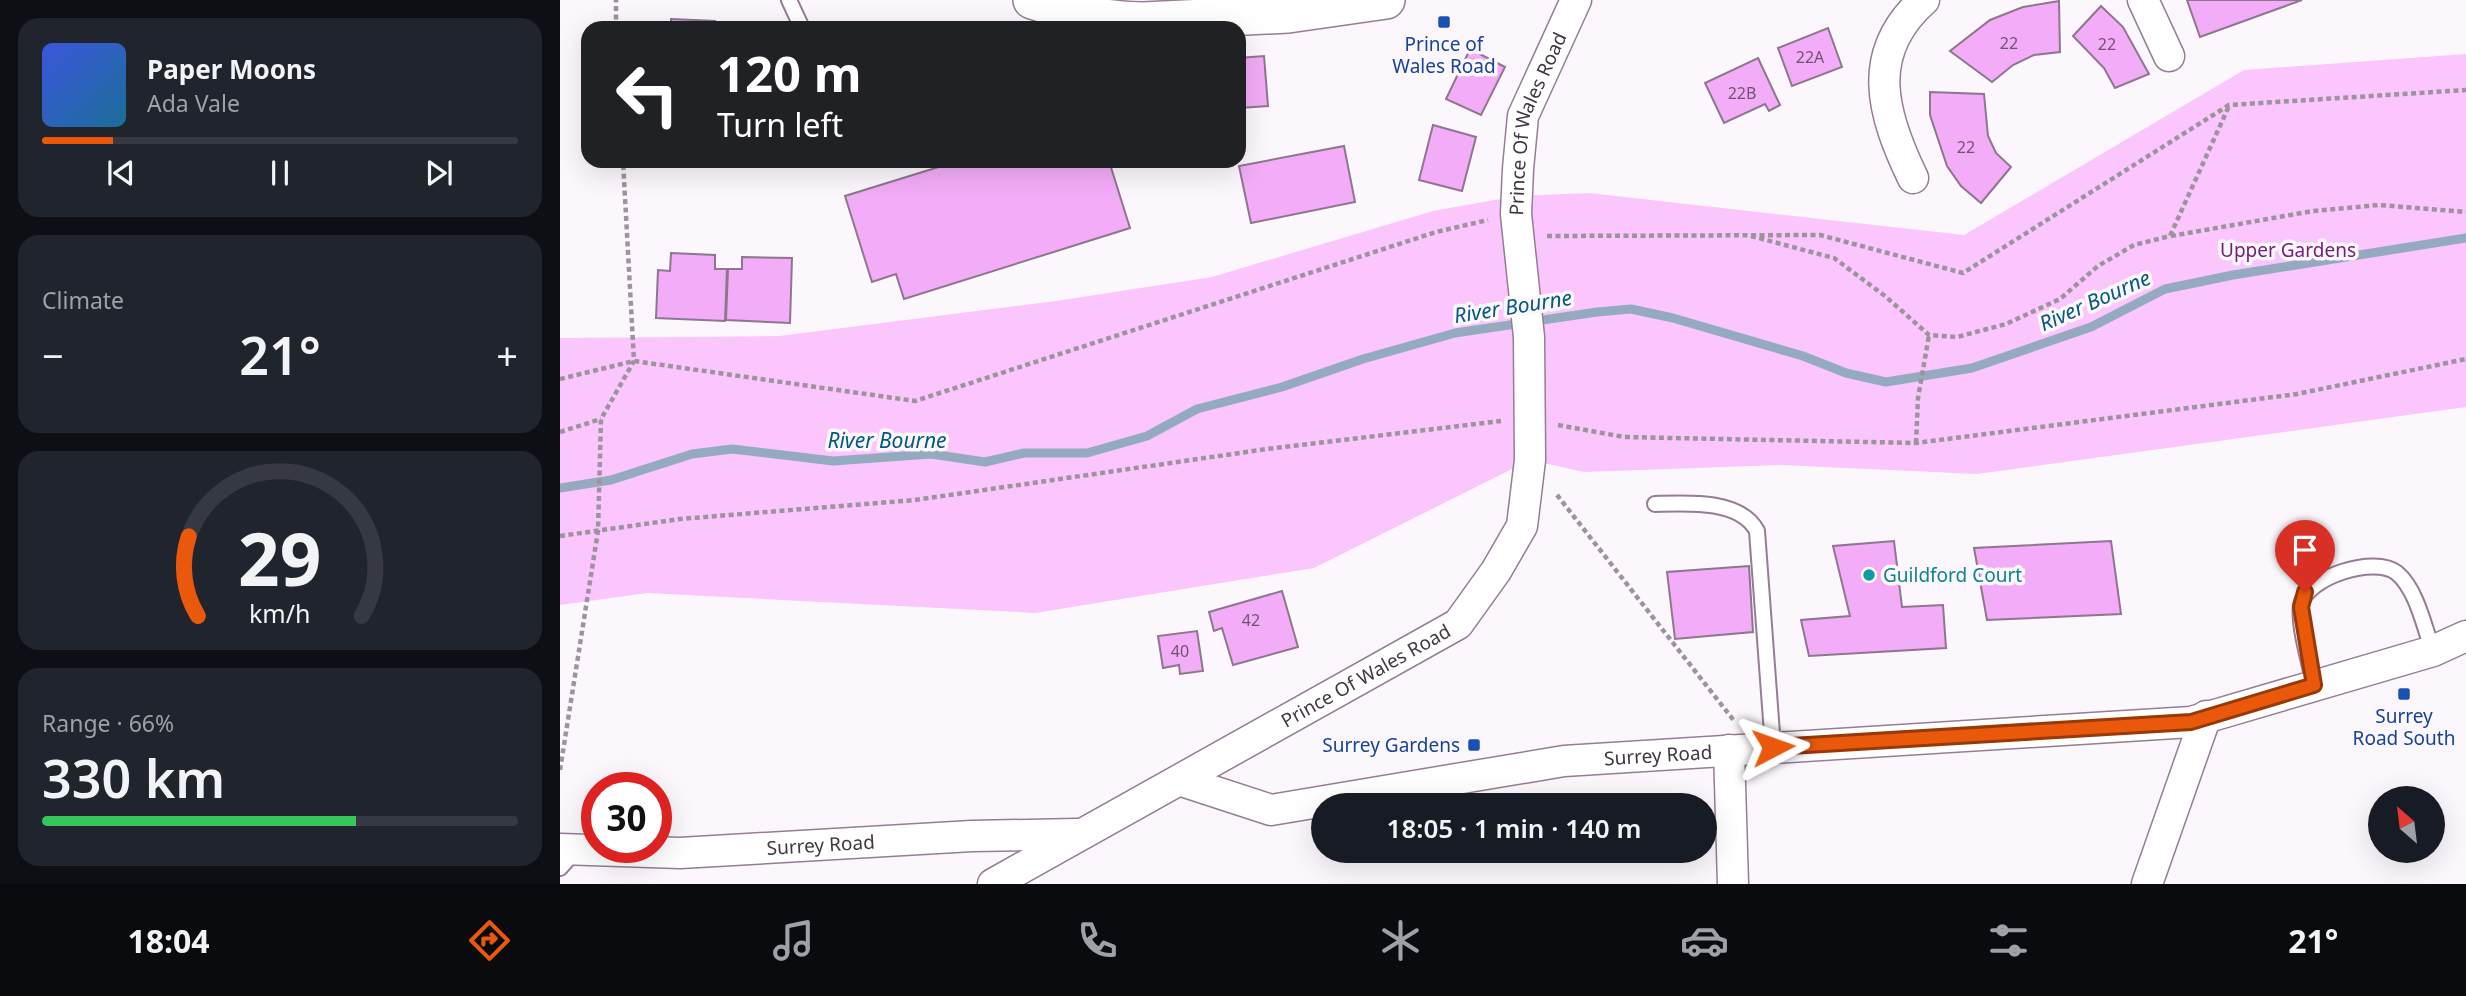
<!DOCTYPE html>
<meta charset="utf-8">
<style>
:root{--surface:#171b24;--page:#20242c;--text:#f1f3f6;--muted:#9ea1a6;--line:#363941;--accent:#ea580c}
body{margin:0;font-family:"Noto Sans",sans-serif;background:var(--page);color:var(--text);height:100vh;display:flex;flex-direction:column;font-size:26px;white-space:nowrap}
*{box-sizing:border-box;margin:0}
p{font-size:23px;color:var(--muted)}
.icon{flex:none;width:38px;height:38px;fill:none;stroke:currentColor;stroke-width:2;stroke-linecap:round;stroke-linejoin:round}
.map{position:relative;flex:1;overflow:hidden}
.drawer{display:flex;flex-direction:column;gap:18px;padding:18px;background:#0d0f14;width:560px}
.drawer>*{flex:none}
.banner{position:absolute;left:21px;top:21px;width:665px;height:147px;border-radius:21px;box-shadow:0 7px 28px #0002;background:#202124;color:#fff;overflow:hidden}
.needle{width:46px;rotate:332deg}
.tools{position:absolute;left:1808px;top:786px;display:grid;gap:14px}
.tools a{display:grid;place-items:center;width:77px;height:77px;border-radius:50%;background:var(--surface);box-shadow:0 7px 28px #0002;font-size:35px}
.speed{position:absolute;left:21px;top:772px;display:flex;gap:14px;font-size:35px;font-weight:700;text-align:center}
.speed>*{display:grid;place-content:center;width:91px;height:91px;border-radius:50%;background:var(--surface);box-shadow:0 7px 28px #0002;line-height:1}
.speed .limit{border:10px solid #d22;background:#fff;color:#111}
.pin{position:absolute;display:grid;place-items:center;width:60px;height:60px;color:#fff;margin:-72px -30px;border-radius:50% 50% 50% 0;rotate:-45deg;box-shadow:0 0 7px #0007}
.pin .icon{rotate:45deg}
.me{position:absolute;width:77px;margin:-38px;rotate:86deg;stroke-linejoin:round;filter:drop-shadow(0 0 5px #0008)}
.turn{display:flex;align-items:center;gap:24px;height:147px;padding:0 21px;font-size:32px}
.turn .icon{width:91px;height:91px;stroke-width:2.5}
.turn b{display:block;font-size:49px;line-height:60px}
.big{font-size:52px;font-weight:600;line-height:1.1}
.drawer .widget{flex:1;display:flex;flex-direction:column;justify-content:center;gap:10px;min-width:0;padding:0 24px;border-radius:21px;background:var(--page)}
.drawer .dial{align-items:center;gap:0}
.dial svg{height:182px;overflow:visible;fill:none;stroke:var(--line);stroke-width:7;stroke-linecap:round;text-anchor:middle}
.dial text{fill:var(--text);stroke:none}
.song{display:flex;align-items:center;gap:21px}
.cover{width:84px;height:84px;border-radius:10px;background:linear-gradient(135deg,hsl(230 70% 55%),hsl(200 70% 35%))}
.played{height:7px;border-radius:4px;background:linear-gradient(90deg,var(--accent) 15%,var(--line) 15%)}
.keys{display:flex;justify-content:space-around;direction:ltr}
.heat{display:flex;justify-content:space-between;align-items:center;font-size:38px;direction:ltr}
.charge{height:10px;border-radius:5px;background:linear-gradient(90deg,#34c759 66%,var(--line) 0)}
.trip{position:absolute;left:751px;top:793px;width:406px;height:70px;border-radius:35px;background:var(--surface);box-shadow:0 7px 28px #0002;font-weight:600;line-height:70px;text-align:center}
.menu{display:flex;height:112px;justify-content:space-around;align-items:center;background:#090b0e;color:var(--muted)}
.menu .icon{width:49px;height:49px}
.menu .on{color:var(--accent)}
.menu b{font-size:32px;color:var(--text)}
main{display:flex;flex:1;min-height:0}
.map>svg:first-child{display:block}
.green{fill:#fbc6fd}
.lines{fill:none;stroke-linecap:round;stroke-linejoin:round}
.stream{stroke:#94abbf;stroke-width:9}
.building{fill:#f3acf7;stroke:#8d768e;stroke-width:2}
.service-casing{stroke:#947d95;stroke-width:18}
.minor-casing{stroke:#947d95;stroke-width:33}
.tertiary-casing{stroke:#947d95;stroke-width:40}
.path{stroke:#9c949c;stroke-width:4.5;stroke-dasharray:5 3.5;stroke-linecap:butt}
.service{stroke:#fff;stroke-width:14}
.minor{stroke:#fff;stroke-width:30}
.tertiary{stroke:#fff;stroke-width:37}
.route-casing{stroke:#983908;stroke-width:18}
.route{stroke:#ea580c;stroke-width:12}
.transit-dot{fill:#1a4fb4;stroke:#fcf7fd;stroke-width:2.5}
.culture-dot{fill:#0f9aa8;stroke:#fcf7fd;stroke-width:2.5}
.labels{text-anchor:middle;stroke-width:7;stroke-linejoin:round;paint-order:stroke}
.number-label{font-size:16px;fill:#6e546e}
.transit-label{font-size:19px;fill:#164399;stroke:#fcf7fd}
.street-label{font-size:19px;fill:#413741;stroke:#fcf7fd}
.park-label{font-size:19px;fill:#732079;stroke:#fcf7fd}
.culture-label{font-size:19px;fill:#0d838f;stroke:#fcf7fd;text-anchor:start}
.water-label{font-size:21px;font-style:italic;fill:#035980;stroke:#fcf7fd}
</style>
<main>
<section class="drawer">
<div class="widget">
<div class="song"><i class="cover"></i><div><b>Paper Moons</b><p>Ada Vale</p></div></div>
<div class="played"></div>
<div class="keys"><svg class="icon" aria-label="previous" viewBox="0 0 24 24"><path d="M18 5L8 12l10 7zM5 5v14"/></svg><svg class="icon" aria-label="pause" viewBox="0 0 24 24"><path d="M8 5v14M16 5v14"/></svg><svg class="icon" aria-label="next" viewBox="0 0 24 24"><path d="M6 5l10 7-10 7zM19 5v14"/></svg></div>
</div>
<div class="widget"><p>Climate</p>
<div class="heat"><a>−</a><b class="big">21°</b><a>+</a></div>
</div>
<div class="widget dial"><svg viewBox="0 0 100 80">
<path d="M14 69A42 42 0 1 1 86 69"/>
<path d="M14 69A42 42 0 0 1 10 34" stroke="#ea580c"/>
<text x="50" y="56" font-size="32" font-weight="700">29</text>
<text x="50" y="72" font-size="11">km/h</text>
</svg></div>
<div class="widget"><p>Range · 66%</p><b class="big">330 km</b><div class="charge"></div></div>
</section>
<div class="map">
<svg width="1906" height="884" viewBox="0 0 1906 884">
<rect width="100%" height="100%" fill="#fcf7fd"/>
<!-- green -->
<path class="green" d="M1906 54V407L1417 474 1221 465 1024 472 970 460 754 568 475 613 87 593 0 605V338L219 336 496 301 652 277 873 211 957 196 1029 193 1404 235 1684 70Z"/>
<g class="lines">
<!-- stream -->
<path class="stream" d="M0 488 51 480 132 454 172 449 273 461 371 454 425 462 464 453H527L587 436 637 409 722 387 803 359 895 333 1037 312 1071 309 1113 318 1243 356 1286 373 1326 382 1412 368 1531 327 1605 289 1673 275 1906 238"/>
</g>
<!-- building -->
<g class="building">
<path d="M1627 0H1742L1640 37Z"/>
<path d="M1499 1 1500 52 1474 55 1453 65 1432 82 1390 51 1430 20 1463 7Z"/>
<path d="M1541 6 1563 27 1589 74 1555 88 1544 68 1513 36Z"/>
<path d="M111 19 155 21V28H111Z"/>
<path d="M182 23 232 24V28H182Z"/>
<path d="M1268 28 1282 67 1232 86 1218 48Z"/>
<path d="M910 49 945 67 921 115 886 99Z"/>
<path d="M704 56 708 106 679 108V58Z"/>
<path d="M1198 58 1220 105 1209 111 1205 104 1164 123 1145 83Z"/>
<path d="M1370 92 1424 94 1428 136 1436 153 1451 167 1421 203 1401 186 1387 166 1370 115Z"/>
<path d="M873 125 916 137 902 191 859 180Z"/>
<path d="M784 146 795 202 691 223 679 166Z"/>
<path d="M398 161H549L570 228 344 299 336 274 312 282 285 196Z"/>
<path d="M111 253 155 255V269H167L165 321 96 318 98 270 110 271Z"/>
<path d="M182 257 232 258 230 323 166 320 168 269H182Z"/>
<path d="M1334 541 1342 607 1383 605 1386 648 1249 656 1241 620 1290 616 1273 546Z"/>
<path d="M1551 541 1561 614 1427 620 1414 548Z"/>
<path d="M1189 566 1193 632 1115 639 1107 572Z"/>
<path d="M722 591 738 647 673 665 662 628 654 631 649 612Z"/>
<path d="M637 631 643 671 620 674 619 665 603 668 598 636Z"/>
</g>
<g class="lines">
<!-- service casing -->
<g class="service-casing">
<g id="service">
<path d="M229 0 242 28"/>
<path d="M1095 504C1126 503 1180 499 1197 531L1213 747"/>
<path d="M1754 685C1750 663 1738 626 1741 605 1746 577 1815 555 1837 573 1857 590 1864 627 1873 651"/>
<path d="M0 868 15 851"/>
</g>
</g>
<!-- minor casing -->
<g class="minor-casing">
<g id="minor">
<path d="M1583 0 1609 56"/>
<path d="M1353 178C1322 114 1304 53 1364 0"/>
<path d="M1169 750 1173 884"/>
<path id="s1" d="M622 781 711 810 1004 761 1631 722 1873 651 1906 636"/>
<path id="s2" d="M0 849 120 853 412 836 517 834"/>
<path id="s3" d="M433 884 898 624 936 571 962 526 970 460 969 337 956 214 958 169 963 116 1016 0"/>
<path d="M1587 884 1646 716"/>
</g>
</g>
<!-- tertiary casing -->
<g class="tertiary-casing">
<path id="tertiary" d="M472 0C508 12 545 21 583 21L728 14 826 0"/>
</g>
<!-- path -->
<g class="path">
<path d="M56 28V0"/>
<path d="M987 236 1260 235 1403 273 1669 105 1906 90"/>
<path d="M1191 236 1274 258 1325 296 1369 335 1397 337 1446 324 1500 299 1538 266 1574 245 1610 236 1669 106"/>
<path d="M1611 236 1753 211 1819 205 1906 212"/>
<path d="M0 379 74 361 355 401 876 232 928 220"/>
<path d="M998 425 1064 437 1356 443 1737 394 1906 359"/>
<path d="M0 432 41 419"/>
<path d="M1356 443 1358 398 1369 335"/>
<path d="M997 495 1175 722"/>
<path d="M0 536 120 519 355 500 707 449 941 421"/>
<path d="M0 770 38 531 41 419 74 361 63 161"/>
</g>
<!-- service -->
<use href="#service" class="service"/>
<!-- minor -->
<use href="#minor" class="minor"/>
<!-- tertiary -->
<use href="#tertiary" class="tertiary"/>
</g>
<g class="lines">
<!-- route casing -->
<g class="route-casing">
<path id="route" d="M1213 747 1631 722 1754 685 1741 607 1745 592"/>
</g>
<!-- route -->
<use href="#route" class="route"/>
</g>
<!-- markers -->
<g class="transit-dot">
<rect x="877" y="15" width="14" height="14" rx="3.5"/>
<rect x="1837" y="687" width="14" height="14" rx="3.5"/>
<rect x="907" y="738" width="14" height="14" rx="3.5"/>
</g>
<circle class="culture-dot" cx="1309" cy="575" r="7"/>
<g class="labels">
<!-- number labels -->
<g class="number-label">
<text x="1449" y="49">22</text>
<text x="1547" y="50">22</text>
<text x="1250" y="63">22A</text>
<text x="1182" y="99">22B</text>
<text x="1406" y="153">22</text>
<text x="691" y="626">42</text>
<text x="620" y="657">40</text>
</g>
<!-- transit labels -->
<g class="transit-label">
<text x="884" y="51">Prince of<tspan x="884" dy="22">Wales Road</tspan></text>
<text x="1844" y="723">Surrey<tspan x="1844" dy="22">Road South</tspan></text>
<text x="900" y="752" text-anchor="end">Surrey Gardens</text>
</g>
<!-- street labels -->
<g class="street-label">
<text dy="7" stroke="none"><textPath href="#s3" startOffset="1057">Prince Of Wales Road</textPath></text>
<text dy="7" stroke="none"><textPath href="#s3" startOffset="427">Prince Of Wales Road</textPath></text>
<text dy="7" stroke="none"><textPath href="#s1" startOffset="485">Surrey Road</textPath></text>
<text dy="7" stroke="none"><textPath href="#s2" startOffset="261">Surrey Road</textPath></text>
</g>
<!-- park labels -->
<g class="park-label">
<text x="1728" y="257">Upper Gardens</text>
</g>
<!-- culture labels -->
<g class="culture-label">
<text x="1323" y="582">Guildford Court</text>
</g>
<!-- water labels -->
<g class="water-label">
<text transform="translate(1535 301) rotate(-24)" y="7">River Bourne</text>
<text transform="translate(953 307) rotate(-9)" y="7">River Bourne</text>
<text x="327" y="448">River Bourne</text>
</g>
</g>
</svg>
<div class="tools">
<a><svg class="needle" viewBox="-14 -14 28 28"><path d="M0-13l5 13h-10z" fill="#e53935"/><path d="M0 13l5-13h-10z" fill="#9ea1a6"/></svg></a>
</div>
<div class="speed"><div class="limit">30</div></div>
<div class="pin" style="left:1745px;top:592px;background:#d93025"><svg class="icon" aria-label="arrive" viewBox="0 0 24 24"><path d="M6 21V4h12l-3 4 3 4H6"/></svg></div>
<svg class="me" style="left:1213px;top:747px" viewBox="-20 -20 40 40"><path d="M0-17L14 15 0 8-14 15z" fill="#ea580c" stroke="#fff" stroke-width="4"/></svg>
<div class="trip">18:05 · 1 min · 140 m</div>
<div class="banner">
<div class="turn"><svg class="icon" aria-label="left" viewBox="0 0 24 24"><path d="M17 20v-9H6M10 6l-5 5 5 5"/></svg><div><b>120 m</b>Turn left</div></div>
</div>
</div>
</main>
<nav class="menu">
<b>18:04</b>
<svg class="icon on" aria-label="directions" viewBox="0 0 24 24"><path d="M12 3l9 9-9 9-9-9zM9 14v-3h6M13 9l2 2-2 2"/></svg>
<svg class="icon" aria-label="music" viewBox="0 0 24 24"><path d="M9 18V5l10-2v13"/><circle cx="6" cy="18" r="3"/><circle cx="16" cy="16" r="3"/></svg>
<svg class="icon" aria-label="phone" viewBox="0 0 24 24"><path d="M5 4h4l2 5-3 2q2 4 5 5l2-3 5 2v4C11 20 4 13 5 4z"/></svg>
<svg class="icon" aria-label="climate" viewBox="0 0 24 24"><path d="M12 3v18M4 7l16 10M4 17L20 7"/></svg>
<svg class="icon" aria-label="car" viewBox="0 0 24 24"><path d="M5 17H2v-5l4-1 3-4h7l3 4 3 1v5h-3M9 17h6M6 11h13"/><circle cx="7" cy="17" r="2"/><circle cx="17" cy="17" r="2"/></svg>
<svg class="icon" aria-label="filters" viewBox="0 0 24 24"><path d="M4 7h16M4 17h16"/><circle cx="9" cy="7" r="2"/><circle cx="15" cy="17" r="2"/></svg>
<b>21°</b>
</nav>
